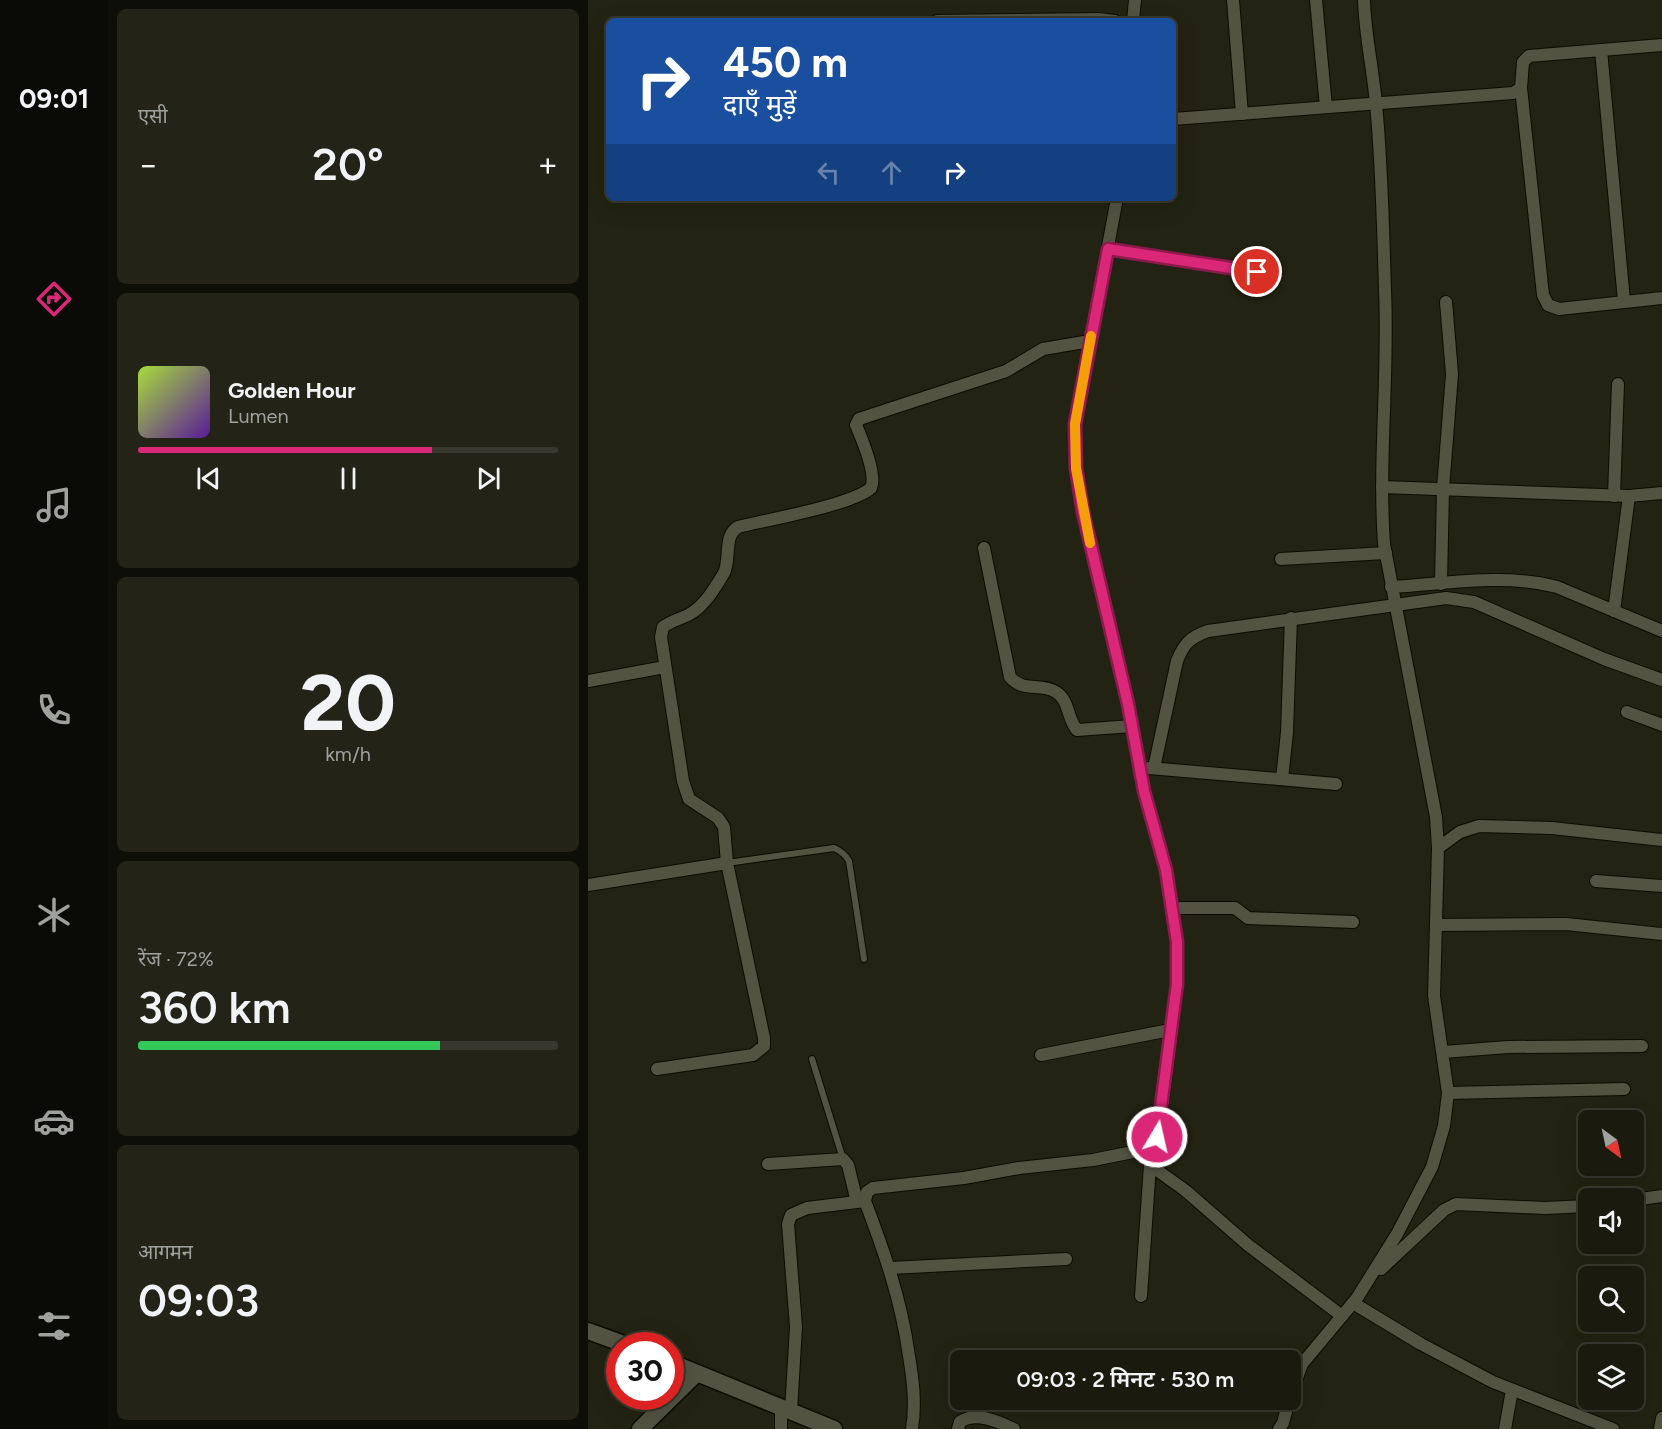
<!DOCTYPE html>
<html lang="hi">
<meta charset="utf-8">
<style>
:root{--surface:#1a1a0e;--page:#232317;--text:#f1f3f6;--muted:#9fa19e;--line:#38382e;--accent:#db2777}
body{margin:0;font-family:Figtree,"Noto Sans Devanagari",sans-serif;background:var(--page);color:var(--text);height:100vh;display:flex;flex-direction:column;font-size:22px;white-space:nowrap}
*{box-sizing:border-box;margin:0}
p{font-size:20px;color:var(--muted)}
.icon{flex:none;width:33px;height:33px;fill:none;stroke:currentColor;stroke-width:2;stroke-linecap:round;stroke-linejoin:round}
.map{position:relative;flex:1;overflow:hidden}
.drawer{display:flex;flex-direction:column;gap:9px;padding:9px;background:#0e0e08;width:480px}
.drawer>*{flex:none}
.hud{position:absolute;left:18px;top:18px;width:570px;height:183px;border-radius:9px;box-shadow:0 6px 24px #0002,0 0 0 2px var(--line);background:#1a4fa0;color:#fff;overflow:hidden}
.needle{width:39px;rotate:147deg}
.controls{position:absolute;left:990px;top:1110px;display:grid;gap:12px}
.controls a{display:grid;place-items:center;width:66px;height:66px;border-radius:9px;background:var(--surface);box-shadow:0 6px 24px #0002,0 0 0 2px var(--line);font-size:30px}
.speed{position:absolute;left:18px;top:1332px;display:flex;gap:12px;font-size:30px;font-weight:700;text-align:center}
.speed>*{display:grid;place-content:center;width:78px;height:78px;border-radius:50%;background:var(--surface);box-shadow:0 6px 24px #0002,0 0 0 2px var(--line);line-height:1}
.speed .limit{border:9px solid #d22;background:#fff;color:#111}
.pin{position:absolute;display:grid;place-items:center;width:51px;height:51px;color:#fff;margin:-26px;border:3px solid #fff;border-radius:50%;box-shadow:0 2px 6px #0007}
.me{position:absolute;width:66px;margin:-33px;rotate:9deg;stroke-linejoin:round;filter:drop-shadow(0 0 4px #0008)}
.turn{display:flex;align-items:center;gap:21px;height:126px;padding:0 18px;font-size:27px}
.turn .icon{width:78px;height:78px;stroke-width:2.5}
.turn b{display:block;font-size:42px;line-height:51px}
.lanes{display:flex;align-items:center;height:57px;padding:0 18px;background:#0003;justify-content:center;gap:30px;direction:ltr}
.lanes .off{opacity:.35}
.big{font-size:45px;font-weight:600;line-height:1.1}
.drawer .widget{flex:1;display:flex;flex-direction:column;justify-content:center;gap:9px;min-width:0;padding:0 21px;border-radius:9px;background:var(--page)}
.drawer .dial{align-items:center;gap:0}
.dial b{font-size:78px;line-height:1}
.song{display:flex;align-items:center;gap:18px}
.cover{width:72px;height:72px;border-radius:9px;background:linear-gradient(135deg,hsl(80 70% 55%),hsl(270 70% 35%))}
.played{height:6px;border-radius:3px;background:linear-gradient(90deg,var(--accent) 70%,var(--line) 70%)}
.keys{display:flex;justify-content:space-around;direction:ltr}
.heat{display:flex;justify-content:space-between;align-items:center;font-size:33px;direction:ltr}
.charge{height:9px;border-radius:4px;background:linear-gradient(90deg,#34c759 72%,var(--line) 0)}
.trip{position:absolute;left:362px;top:1350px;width:351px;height:60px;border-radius:9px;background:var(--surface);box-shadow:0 6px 24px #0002,0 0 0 2px var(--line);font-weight:600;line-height:60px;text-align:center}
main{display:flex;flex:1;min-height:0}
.dock{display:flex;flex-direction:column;width:108px;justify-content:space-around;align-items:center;background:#0a0a06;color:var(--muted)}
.dock .icon{width:42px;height:42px}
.dock .on{color:var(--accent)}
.dock b{font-size:27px;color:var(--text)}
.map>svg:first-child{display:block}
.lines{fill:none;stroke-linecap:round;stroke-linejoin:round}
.lane-casing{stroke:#0c0c01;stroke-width:8}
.street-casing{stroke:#0c0c01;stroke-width:14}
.secondary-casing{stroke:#0c0c01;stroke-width:19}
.lane{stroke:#535342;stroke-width:6}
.street{stroke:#535342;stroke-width:12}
.secondary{stroke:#535342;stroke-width:16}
.route-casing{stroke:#8e194d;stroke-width:15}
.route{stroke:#db2777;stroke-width:10}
.slow{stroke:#f59e0b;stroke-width:10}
</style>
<main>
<nav class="dock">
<b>09:01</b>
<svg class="icon on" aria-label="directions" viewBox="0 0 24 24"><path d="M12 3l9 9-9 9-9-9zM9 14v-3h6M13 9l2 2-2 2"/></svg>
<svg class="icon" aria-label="music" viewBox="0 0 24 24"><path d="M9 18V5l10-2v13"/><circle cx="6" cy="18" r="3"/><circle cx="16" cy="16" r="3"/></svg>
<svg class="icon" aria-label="phone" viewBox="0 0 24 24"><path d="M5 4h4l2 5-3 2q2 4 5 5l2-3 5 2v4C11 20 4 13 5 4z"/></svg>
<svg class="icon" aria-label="climate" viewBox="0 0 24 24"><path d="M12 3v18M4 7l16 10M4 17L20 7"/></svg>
<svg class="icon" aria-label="car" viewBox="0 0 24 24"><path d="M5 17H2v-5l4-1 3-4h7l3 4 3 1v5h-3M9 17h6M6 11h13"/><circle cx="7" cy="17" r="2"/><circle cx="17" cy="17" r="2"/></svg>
<svg class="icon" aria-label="filters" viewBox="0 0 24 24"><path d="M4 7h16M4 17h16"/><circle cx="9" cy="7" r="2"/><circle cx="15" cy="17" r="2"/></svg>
</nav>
<section class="drawer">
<div class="widget"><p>एसी</p>
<div class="heat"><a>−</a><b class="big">20°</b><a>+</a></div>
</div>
<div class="widget">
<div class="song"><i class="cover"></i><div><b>Golden Hour</b><p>Lumen</p></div></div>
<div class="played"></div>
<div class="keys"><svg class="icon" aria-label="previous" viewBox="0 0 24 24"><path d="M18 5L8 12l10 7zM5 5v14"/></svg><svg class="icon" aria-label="pause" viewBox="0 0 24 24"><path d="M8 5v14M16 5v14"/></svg><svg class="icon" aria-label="next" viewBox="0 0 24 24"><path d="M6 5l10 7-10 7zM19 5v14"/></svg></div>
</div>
<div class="widget dial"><b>20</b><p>km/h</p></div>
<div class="widget"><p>रेंज · 72%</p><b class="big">360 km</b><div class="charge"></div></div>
<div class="widget"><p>आगमन</p><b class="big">09:03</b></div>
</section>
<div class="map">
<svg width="1074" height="1429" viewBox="0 0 1074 1429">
<rect width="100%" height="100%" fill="#232313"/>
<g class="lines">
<!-- lane casing -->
<g class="lane-casing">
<g id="lane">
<path d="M520 250 669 272"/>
<path d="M139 863 246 848C253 851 257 854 261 861L276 959"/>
<path d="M224 1059 255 1159"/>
</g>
</g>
<!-- street casing -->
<g class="street-casing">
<g id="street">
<path d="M645 0 654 114"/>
<path d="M728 0 738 107"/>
<path d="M349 21 510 19 527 21"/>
<path d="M545 21 547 0"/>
<path d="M1013 50 1036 301"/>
<path d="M933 88 955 295 960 305 971 309 1074 298"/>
<path d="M585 119 925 93 933 88 935 62 941 56 1074 45"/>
<path d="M794 487 1041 496 1074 493"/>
<path d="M1026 496 1030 384"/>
<path d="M396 548 422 677C436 693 452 682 468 692 482 701 479 719 489 730L544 726"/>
<path d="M693 559 798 553"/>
<path d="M853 584 855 489 864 374 858 302"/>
<path d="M803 587C857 584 916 573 969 587L1074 631"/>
<path d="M1026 611 1041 496"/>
<path d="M0 681 77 667"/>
<path d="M1039 712 1074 725"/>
<path d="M561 768 748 784"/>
<path d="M566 768 589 661C596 643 603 637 620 631L858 598 886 602 1016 659 1074 680"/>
<path d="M694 779 699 732 703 618"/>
<path d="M850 848 872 832 891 826 964 828 1074 840"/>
<path d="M1008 881 1074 886"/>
<path d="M0 885 139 863"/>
<path d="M585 908H647L660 918 765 922"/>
<path d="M848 925 978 924 1074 934"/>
<path d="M855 1052 920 1047 1054 1046"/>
<path d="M453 1055 582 1030"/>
<path d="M69 1069 165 1055 176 1046V1038L139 863 136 827 130 818 101 799 95 781 73 637 75 627C83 621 92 619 100 615 116 607 127 588 136 573 143 558 135 536 150 527 178 520 264 505 283 488 289 475 274 439 268 425L271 419 418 371 455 349 502 341"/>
<path d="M860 1093 1036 1089"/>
<path d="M180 1164 255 1159 260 1165 269 1202"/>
<path d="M562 1165 598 1191 660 1245 754 1316"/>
<path d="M1046 1200 1074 1196"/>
<path d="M302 1268 478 1259"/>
<path d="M793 1269 856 1210 868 1204 957 1208 1000 1206"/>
<path d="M553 1296 562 1165 560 1147"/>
<path d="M765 1303 833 1344 905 1382 1025 1429"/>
<path d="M702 1397 714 1364 769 1298 809 1234 844 1167 856 1126 860 1093 846 996 850 848 848 817 796 544C790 459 801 375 797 290 795 228 794 165 788 104 785 69 777 35 776 0"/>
<path d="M193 1406V1429"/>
<path d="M203 1411 208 1327 200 1224 203 1215 219 1208 277 1201"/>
<path d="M324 1429C328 1404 325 1380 321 1356 313 1299 297 1254 277 1201L279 1192 285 1188 376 1178 431 1168 505 1160 550 1151 566 1143 572 1122 589 984V942L578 870 556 791 540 704 495 512 488 468 487 424 529 198"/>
<path d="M370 1429 372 1422C388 1411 411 1422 426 1429"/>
<path d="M691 1429 695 1423 701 1400"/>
<path d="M917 1429 924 1390"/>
<path d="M1072 1429 1074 1418"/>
</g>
</g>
<!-- secondary casing -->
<g class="secondary-casing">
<g id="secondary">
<path d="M0 1331 41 1346"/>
<path d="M82 1362 109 1373"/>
<path d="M52 1429 109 1373 246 1429"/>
</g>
</g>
<!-- lane -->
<use href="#lane" class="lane"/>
<!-- street -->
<use href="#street" class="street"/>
<!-- secondary -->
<use href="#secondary" class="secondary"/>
</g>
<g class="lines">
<!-- route casing -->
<g class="route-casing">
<path id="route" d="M569 1137 589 984V942L578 870 556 791 540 704 495 512 488 468 487 424 520 249 669 272"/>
</g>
<!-- route -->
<use href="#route" class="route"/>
<!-- slow -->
<path class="slow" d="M502 543 488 468 487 424 503 336"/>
</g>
</svg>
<div class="controls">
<a><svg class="needle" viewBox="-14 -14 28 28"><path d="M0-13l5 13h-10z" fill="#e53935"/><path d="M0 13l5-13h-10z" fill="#9fa19e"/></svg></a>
<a><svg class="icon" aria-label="sound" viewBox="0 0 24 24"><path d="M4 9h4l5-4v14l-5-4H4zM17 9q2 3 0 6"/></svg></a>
<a><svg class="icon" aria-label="search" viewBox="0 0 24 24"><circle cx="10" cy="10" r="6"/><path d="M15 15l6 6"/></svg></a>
<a><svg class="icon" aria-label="layers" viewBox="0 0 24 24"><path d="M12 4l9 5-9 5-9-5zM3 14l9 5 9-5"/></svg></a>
</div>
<div class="speed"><div class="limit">30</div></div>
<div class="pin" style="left:669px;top:272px;background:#d93025"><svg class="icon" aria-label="arrive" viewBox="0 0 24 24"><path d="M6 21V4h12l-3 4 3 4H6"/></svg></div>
<svg class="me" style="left:569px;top:1137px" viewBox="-20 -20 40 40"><circle r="17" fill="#db2777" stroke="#fff" stroke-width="3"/><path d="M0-11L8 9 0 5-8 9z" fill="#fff"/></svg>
<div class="trip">09:03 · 2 मिनट · 530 m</div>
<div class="hud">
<div class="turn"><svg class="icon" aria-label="right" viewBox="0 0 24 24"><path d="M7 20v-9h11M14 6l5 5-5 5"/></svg><div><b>450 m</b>दाएँ मुड़ें</div></div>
<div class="lanes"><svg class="icon off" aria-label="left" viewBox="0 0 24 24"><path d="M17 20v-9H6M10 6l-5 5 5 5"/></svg><svg class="icon off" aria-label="ahead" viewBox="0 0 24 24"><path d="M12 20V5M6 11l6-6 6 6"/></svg><svg class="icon" aria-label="right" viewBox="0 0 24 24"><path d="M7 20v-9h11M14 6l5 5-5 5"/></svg></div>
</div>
</div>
</main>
